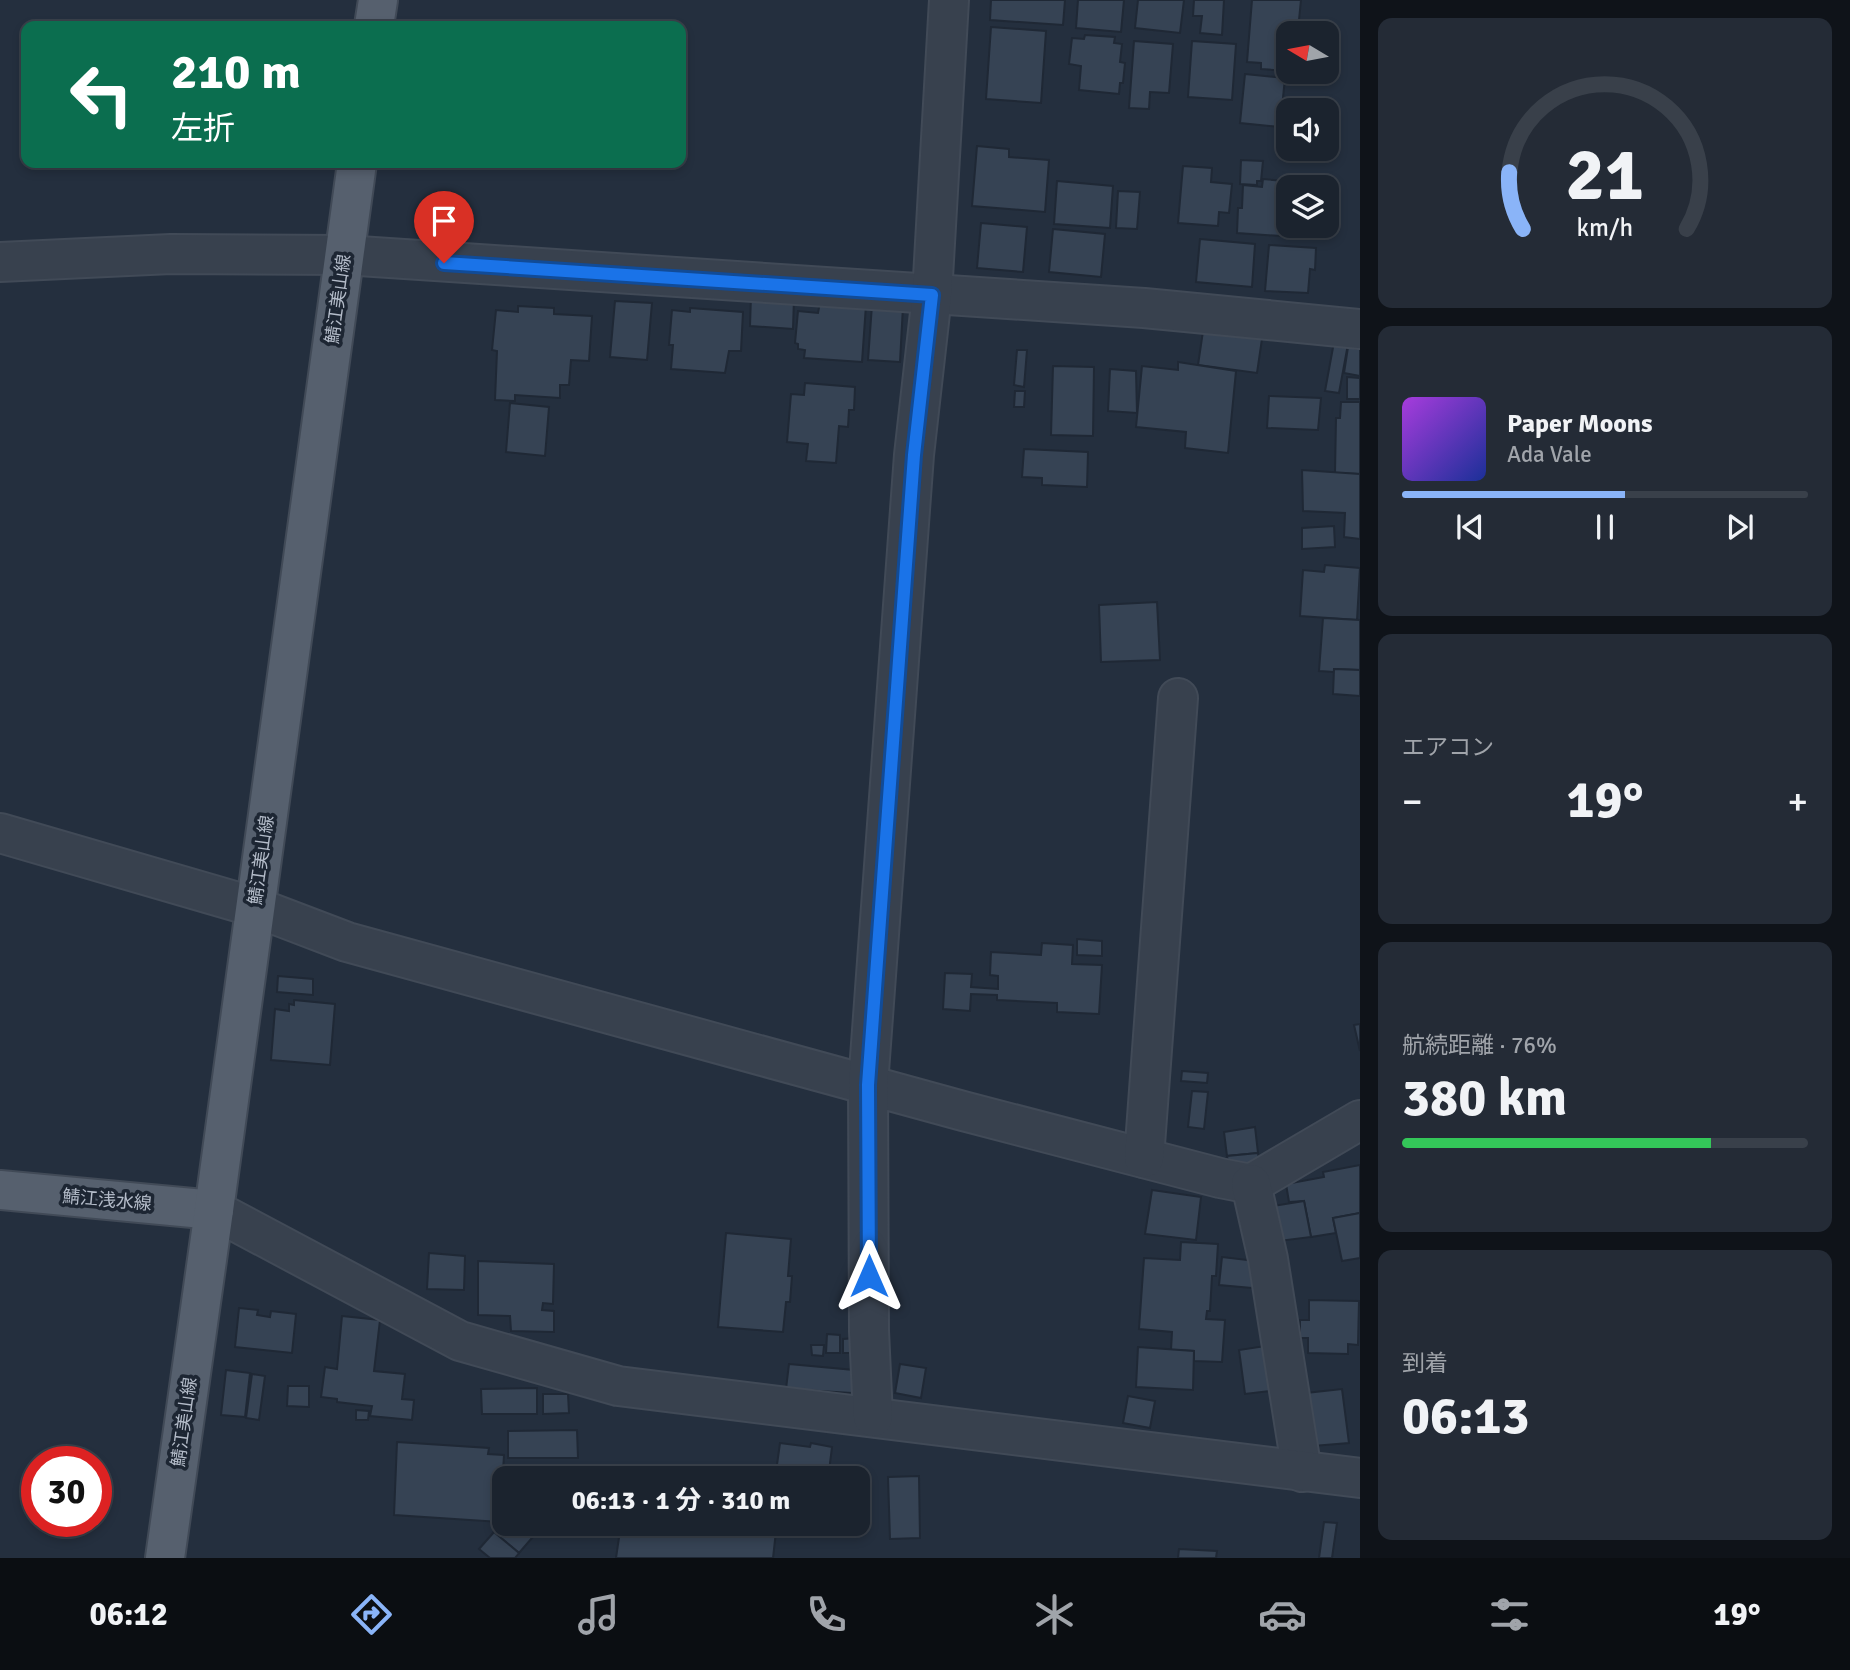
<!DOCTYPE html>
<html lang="ja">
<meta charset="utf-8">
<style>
:root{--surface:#1b232e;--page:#242b36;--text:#f1f3f6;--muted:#a0a4aa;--line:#39404a;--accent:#8ab4f8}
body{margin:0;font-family:Signika,"Noto Sans JP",sans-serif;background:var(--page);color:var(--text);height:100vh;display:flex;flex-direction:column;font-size:26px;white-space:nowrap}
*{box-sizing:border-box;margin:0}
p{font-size:23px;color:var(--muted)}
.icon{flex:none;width:38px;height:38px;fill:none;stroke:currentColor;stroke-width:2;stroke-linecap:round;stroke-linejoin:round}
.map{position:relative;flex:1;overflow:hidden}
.panel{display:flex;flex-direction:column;gap:18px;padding:18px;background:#0f1319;width:490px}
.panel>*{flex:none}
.guide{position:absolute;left:21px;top:21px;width:665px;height:147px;border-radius:14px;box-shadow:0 4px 10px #0003,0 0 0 2px var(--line);background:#0b6e4f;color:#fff;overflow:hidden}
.needle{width:46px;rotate:280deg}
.fabs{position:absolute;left:1276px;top:21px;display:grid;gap:14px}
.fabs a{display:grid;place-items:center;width:63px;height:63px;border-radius:14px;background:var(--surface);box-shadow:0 4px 10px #0003,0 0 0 2px var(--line);font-size:35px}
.speed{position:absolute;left:21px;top:1446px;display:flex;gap:14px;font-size:35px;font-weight:700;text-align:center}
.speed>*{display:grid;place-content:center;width:91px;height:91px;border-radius:50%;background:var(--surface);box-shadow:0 4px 10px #0003,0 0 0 2px var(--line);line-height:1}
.speed .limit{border:10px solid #d22;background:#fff;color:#111}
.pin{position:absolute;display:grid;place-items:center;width:60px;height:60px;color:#fff;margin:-72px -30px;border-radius:50% 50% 50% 0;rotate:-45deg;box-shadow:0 0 7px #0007}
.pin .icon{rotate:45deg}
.me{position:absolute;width:77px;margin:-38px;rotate:0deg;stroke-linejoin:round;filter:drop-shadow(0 0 5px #0008)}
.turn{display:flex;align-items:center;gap:24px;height:147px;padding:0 35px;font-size:32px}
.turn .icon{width:91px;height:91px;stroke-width:2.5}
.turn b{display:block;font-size:49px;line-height:60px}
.big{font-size:52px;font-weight:700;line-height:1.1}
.panel .widget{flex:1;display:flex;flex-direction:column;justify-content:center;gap:10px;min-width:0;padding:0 24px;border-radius:14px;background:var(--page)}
.panel .dial{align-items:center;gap:0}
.dial svg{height:182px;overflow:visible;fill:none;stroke:var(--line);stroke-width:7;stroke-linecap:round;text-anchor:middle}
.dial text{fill:var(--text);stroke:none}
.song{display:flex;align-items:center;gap:21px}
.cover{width:84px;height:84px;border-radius:10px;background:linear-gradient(135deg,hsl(280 70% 55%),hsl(230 70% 35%))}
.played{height:7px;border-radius:4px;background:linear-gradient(90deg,var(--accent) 55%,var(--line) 55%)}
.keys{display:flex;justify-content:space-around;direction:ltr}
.heat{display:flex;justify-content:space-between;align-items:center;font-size:38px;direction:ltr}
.charge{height:10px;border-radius:5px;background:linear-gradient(90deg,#34c759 76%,var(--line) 0)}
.trip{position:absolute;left:492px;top:1466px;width:378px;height:70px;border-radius:14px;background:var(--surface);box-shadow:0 4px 10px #0003,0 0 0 2px var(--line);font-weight:700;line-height:70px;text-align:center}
.tabs{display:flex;height:112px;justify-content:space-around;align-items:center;background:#0b0e12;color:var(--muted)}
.tabs .icon{width:49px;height:49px}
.tabs .on{color:var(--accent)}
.tabs b{font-size:32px;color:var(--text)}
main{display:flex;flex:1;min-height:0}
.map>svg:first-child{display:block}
.building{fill:#364354;stroke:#1f2835;stroke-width:2}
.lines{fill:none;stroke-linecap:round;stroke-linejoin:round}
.minor-casing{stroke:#414a57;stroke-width:42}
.major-casing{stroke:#414a57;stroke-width:42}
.minor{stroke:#38414e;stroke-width:38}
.major{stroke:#56606e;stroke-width:38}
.route-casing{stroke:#114b97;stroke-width:18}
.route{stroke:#1a73e8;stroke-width:12}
.labels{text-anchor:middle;stroke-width:7;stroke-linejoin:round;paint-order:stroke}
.street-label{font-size:18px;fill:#b4bcc9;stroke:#1d2633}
</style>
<main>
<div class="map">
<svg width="1360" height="1558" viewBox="0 0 1360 1558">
<rect width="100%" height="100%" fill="#242f3e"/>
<!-- building -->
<g class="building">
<path d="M991 0H1065L1063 25 990 20Z"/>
<path d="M1078 0H1124L1121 32 1076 28Z"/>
<path d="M1138 0H1184L1180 33 1135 28Z"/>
<path d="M1194 0H1224L1222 35 1200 33 1202 16H1193Z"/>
<path d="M1252 0H1301L1298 30 1288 33V71L1261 69V63L1247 62Z"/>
<path d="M991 27 1046 31 1041 103 986 99Z"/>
<path d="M1085 35 1115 37 1114 43 1122 44 1120 62 1125 63 1123 83H1120L1119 94 1079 90 1081 66 1069 64 1072 38 1084 39Z"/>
<path d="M1134 41 1173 44 1169 93 1150 92 1149 109 1129 108Z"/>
<path d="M1192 41 1236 44 1232 100 1188 97Z"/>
<path d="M1245 74 1285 78 1280 127 1240 123Z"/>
<path d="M977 146 1009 149V157L1049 160 1045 212 972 206Z"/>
<path d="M1241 160 1263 161 1261 181H1257V185L1240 184Z"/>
<path d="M1183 166 1212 168 1211 182 1232 184 1229 213 1219 212 1218 226 1178 223Z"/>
<path d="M1263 179 1284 181 1281 236 1237 233 1238 208H1242L1243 185 1262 187Z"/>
<path d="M1057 181 1113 186 1110 228 1054 224Z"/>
<path d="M1118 191 1140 192 1137 229 1116 228Z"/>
<path d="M1326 200H1333L1330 234 1293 232 1294 226H1326Z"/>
<path d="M981 223 1027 227 1023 272 977 268Z"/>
<path d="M1053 229 1105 234 1101 277 1049 272Z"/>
<path d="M1200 239 1255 244 1252 287 1196 282Z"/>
<path d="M1269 245 1316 248 1315 270 1310 269 1308 293 1265 291Z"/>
<path d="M751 295 794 298 793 329 750 326Z"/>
<path d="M615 301 652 303 647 360 610 357Z"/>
<path d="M820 302 866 305 862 362 804 358 805 350 798 349V344L795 343 798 311 818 313Z"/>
<path d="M872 305 903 306 900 362 868 360Z"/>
<path d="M518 306 554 308V314L592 316 589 361 571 360 569 385H560V398L515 395V401L495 400 497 351 492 350 496 310 518 312Z"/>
<path d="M690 308 743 312 741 351H729L725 373 671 369 673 345H669L672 310 690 312Z"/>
<path d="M1203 331 1262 339 1257 373 1198 365Z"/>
<path d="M1334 342 1348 344 1339 393 1325 391Z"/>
<path d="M1348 347 1360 349V376L1344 373Z"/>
<path d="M1017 350H1027L1024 387 1014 385Z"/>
<path d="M1178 362 1236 371 1228 453 1185 448 1186 432 1136 427 1142 366 1178 370Z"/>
<path d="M1053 366 1094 367 1093 436 1051 435Z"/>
<path d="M1110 369 1136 371 1137 413 1108 411Z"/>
<path d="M1347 377 1360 378V399H1347Z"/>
<path d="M805 383 855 387 854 410H849L848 427 839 426 836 463 806 461 808 444 787 442 791 394 804 395Z"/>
<path d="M1015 391H1025L1024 407H1014Z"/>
<path d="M1269 396 1321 398 1318 430 1267 428Z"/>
<path d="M1341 402H1360V474L1335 473 1336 418H1340Z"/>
<path d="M510 403 549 407 545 456 506 452Z"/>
<path d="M1024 449 1088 452 1087 487 1042 485V478L1022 477Z"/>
<path d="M1302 470 1360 474V539L1344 537 1345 513 1303 511Z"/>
<path d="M1334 526 1335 547 1302 549V528Z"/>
<path d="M1325 565 1360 568 1357 620 1300 616 1303 570 1324 572Z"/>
<path d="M1157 602 1160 660 1101 662 1099 605Z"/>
<path d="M1323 618 1360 620V670L1334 669V672L1319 671Z"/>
<path d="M1334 669 1360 670V696L1333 694Z"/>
<path d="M1077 939 1102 941V956L1077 955Z"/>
<path d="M1042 943 1073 945 1072 964 1102 965 1099 1014 1057 1012V1003L997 1000V995L971 994 970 1011 943 1009 945 973 972 974 971 987 998 989V976L990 975 991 952 1041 955Z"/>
<path d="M278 976 313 979V995L277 992Z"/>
<path d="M294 1000 335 1004 330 1065 271 1060 275 1009 289 1011V1004L294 1005Z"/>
<path d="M1360 1024V1051L1354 1025Z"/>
<path d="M1182 1071 1208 1073 1207 1083 1181 1081Z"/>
<path d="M1192 1091 1208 1092 1204 1129 1188 1127Z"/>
<path d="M1255 1127 1258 1153 1227 1156 1224 1132Z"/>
<path d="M1258 1153 1260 1165 1229 1169 1227 1156Z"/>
<path d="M1360 1165V1213L1333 1218 1336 1233 1311 1237 1304 1201 1289 1202 1286 1184 1324 1177 1323 1172Z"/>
<path d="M1152 1190 1201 1197 1196 1240 1145 1234Z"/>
<path d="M1304 1201 1311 1237 1279 1241 1273 1206Z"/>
<path d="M1360 1213V1258L1342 1261 1333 1218Z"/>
<path d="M726 1233 791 1239 788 1276H792L790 1302H786L783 1332 718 1327Z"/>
<path d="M1181 1242 1218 1244 1216 1276H1212L1210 1311H1207L1206 1319 1225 1320 1222 1362 1194 1361V1351L1171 1350 1172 1332 1139 1329 1144 1258 1180 1260Z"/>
<path d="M429 1253 465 1256 464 1290 427 1289Z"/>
<path d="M1222 1257 1256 1261 1252 1288 1219 1285Z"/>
<path d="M478 1261 554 1264 553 1304 543 1303 542 1310 554 1311V1332L511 1331 510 1316 478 1315Z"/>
<path d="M1309 1300 1359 1301 1358 1345 1348 1344V1354L1308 1353V1338H1300V1320H1309Z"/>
<path d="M239 1308 258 1310 257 1315 270 1317 271 1311 296 1314 292 1353 235 1347Z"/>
<path d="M342 1316 380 1320 374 1371 405 1374 402 1399 414 1400 412 1420 370 1416 372 1406 337 1402V1399L321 1397 325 1367 337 1369Z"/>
<path d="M827 1334 840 1335V1353H826Z"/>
<path d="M856 1338V1353H843V1339Z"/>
<path d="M811 1345H824L823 1356 812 1355Z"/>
<path d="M1272 1345 1279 1390 1245 1394 1239 1350Z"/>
<path d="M1138 1347 1194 1351 1193 1390 1136 1387Z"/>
<path d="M789 1364 854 1370 852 1393 786 1389Z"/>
<path d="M900 1364 926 1368 921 1398 895 1393Z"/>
<path d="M226 1370 250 1373 245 1417 221 1415Z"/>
<path d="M252 1374 265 1376 259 1420 246 1418Z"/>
<path d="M288 1386H309V1407L287 1406Z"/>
<path d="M537 1388V1414H482L481 1389Z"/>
<path d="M1342 1389 1349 1443 1313 1446 1306 1393Z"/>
<path d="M543 1394H568L569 1413 543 1414Z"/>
<path d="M1128 1396 1155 1401 1150 1428 1123 1423Z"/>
<path d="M356 1410 369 1411 368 1420H356Z"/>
<path d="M577 1430 578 1458H508V1431Z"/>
<path d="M397 1442 489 1448 488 1454 504 1455 500 1522 394 1515Z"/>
<path d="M780 1443 810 1447 811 1443 832 1447 828 1479H775Z"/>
<path d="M919 1476 920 1538 890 1539 888 1477Z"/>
<path d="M504 1521V1524H544L519 1553 494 1532Z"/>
<path d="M1324 1522 1337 1523 1332 1558H1319Z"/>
<path d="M621 1524H741V1526L776 1531 773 1558H616Z"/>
<path d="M494 1532 519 1553 515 1558H490L479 1549Z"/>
<path d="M1179 1549 1217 1551 1216 1558H1178Z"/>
</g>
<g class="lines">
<!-- minor casing -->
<g class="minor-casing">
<g id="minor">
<path d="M0 262 171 254 344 255 1144 308 1360 329"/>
<path d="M0 833 255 907 347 942 963 1111 1220 1178 1251 1184 1360 1120"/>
<path d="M1144 1158 1178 698"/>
<path d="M1251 1184 1268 1259 1302 1472"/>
<path d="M214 1210 460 1341 618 1386 1360 1478"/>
<path d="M873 1417 869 1331 868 1085 914 455 932 295 949 0"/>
</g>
</g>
<!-- major casing -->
<g class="major-casing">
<g id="major">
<path d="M374 26 378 0"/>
<path d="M0 1190 214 1210"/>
<path d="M165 1558 214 1210 357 163"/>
</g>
</g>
<!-- minor -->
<use href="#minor" class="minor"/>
<!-- major -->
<use href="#major" class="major"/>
</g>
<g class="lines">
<!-- route casing -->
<g class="route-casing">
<path id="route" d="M444 263 932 295 914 455 868 1085 869 1276"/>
</g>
<!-- route -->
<use href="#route" class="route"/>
</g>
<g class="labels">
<!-- street labels -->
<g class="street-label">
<text transform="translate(338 299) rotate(-82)" y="6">鯖江美山線</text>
<text transform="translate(261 860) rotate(-82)" y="6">鯖江美山線</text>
<text transform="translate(107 1200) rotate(5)" y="6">鯖江浅水線</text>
<text transform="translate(184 1422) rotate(-82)" y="6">鯖江美山線</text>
</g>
</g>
</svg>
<div class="fabs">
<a><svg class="needle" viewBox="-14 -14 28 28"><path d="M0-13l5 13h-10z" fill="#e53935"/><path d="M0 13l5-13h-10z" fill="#a0a4aa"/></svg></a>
<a><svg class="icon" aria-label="sound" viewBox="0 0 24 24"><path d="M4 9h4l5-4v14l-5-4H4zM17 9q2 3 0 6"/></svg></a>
<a><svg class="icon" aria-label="layers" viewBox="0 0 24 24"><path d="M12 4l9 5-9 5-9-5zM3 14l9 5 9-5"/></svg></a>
</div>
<div class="speed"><div class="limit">30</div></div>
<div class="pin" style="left:444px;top:263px;background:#d93025"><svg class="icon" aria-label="arrive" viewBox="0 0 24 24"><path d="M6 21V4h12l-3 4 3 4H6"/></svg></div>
<svg class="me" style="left:869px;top:1276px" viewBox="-20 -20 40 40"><path d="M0-17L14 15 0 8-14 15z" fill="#1a73e8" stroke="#fff" stroke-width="4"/></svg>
<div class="trip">06:13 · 1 分 · 310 m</div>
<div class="guide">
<div class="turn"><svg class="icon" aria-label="left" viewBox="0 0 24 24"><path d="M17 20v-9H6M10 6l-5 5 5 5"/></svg><div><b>210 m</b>左折</div></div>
</div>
</div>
<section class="panel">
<div class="widget dial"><svg viewBox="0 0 100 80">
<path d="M14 69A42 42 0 1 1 86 69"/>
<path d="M14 69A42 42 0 0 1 8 44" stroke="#8ab4f8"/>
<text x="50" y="56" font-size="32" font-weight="700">21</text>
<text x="50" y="72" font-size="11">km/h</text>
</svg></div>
<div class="widget">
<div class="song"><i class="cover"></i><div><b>Paper Moons</b><p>Ada Vale</p></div></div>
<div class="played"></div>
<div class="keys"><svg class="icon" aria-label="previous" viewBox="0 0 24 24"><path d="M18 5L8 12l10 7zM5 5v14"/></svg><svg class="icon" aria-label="pause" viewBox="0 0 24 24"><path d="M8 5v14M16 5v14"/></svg><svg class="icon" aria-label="next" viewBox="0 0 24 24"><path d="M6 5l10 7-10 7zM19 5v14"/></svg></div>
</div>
<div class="widget"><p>エアコン</p>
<div class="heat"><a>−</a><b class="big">19°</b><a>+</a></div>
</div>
<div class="widget"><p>航続距離 · 76%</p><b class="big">380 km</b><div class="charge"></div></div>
<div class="widget"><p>到着</p><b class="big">06:13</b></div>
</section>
</main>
<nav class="tabs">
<b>06:12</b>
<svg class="icon on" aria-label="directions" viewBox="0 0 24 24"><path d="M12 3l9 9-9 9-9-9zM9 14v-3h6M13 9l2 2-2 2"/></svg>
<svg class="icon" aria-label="music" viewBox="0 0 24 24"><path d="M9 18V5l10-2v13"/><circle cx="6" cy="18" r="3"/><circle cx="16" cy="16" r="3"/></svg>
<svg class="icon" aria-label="phone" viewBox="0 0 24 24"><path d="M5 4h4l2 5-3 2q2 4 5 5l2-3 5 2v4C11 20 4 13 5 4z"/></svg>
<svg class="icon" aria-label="climate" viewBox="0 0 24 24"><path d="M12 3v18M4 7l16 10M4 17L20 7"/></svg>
<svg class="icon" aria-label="car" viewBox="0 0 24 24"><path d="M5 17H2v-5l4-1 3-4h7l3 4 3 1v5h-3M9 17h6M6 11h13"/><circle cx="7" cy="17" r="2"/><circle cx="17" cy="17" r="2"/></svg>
<svg class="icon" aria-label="filters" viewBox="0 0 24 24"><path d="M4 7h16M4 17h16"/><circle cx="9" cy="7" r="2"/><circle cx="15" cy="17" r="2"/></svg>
<b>19°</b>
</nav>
